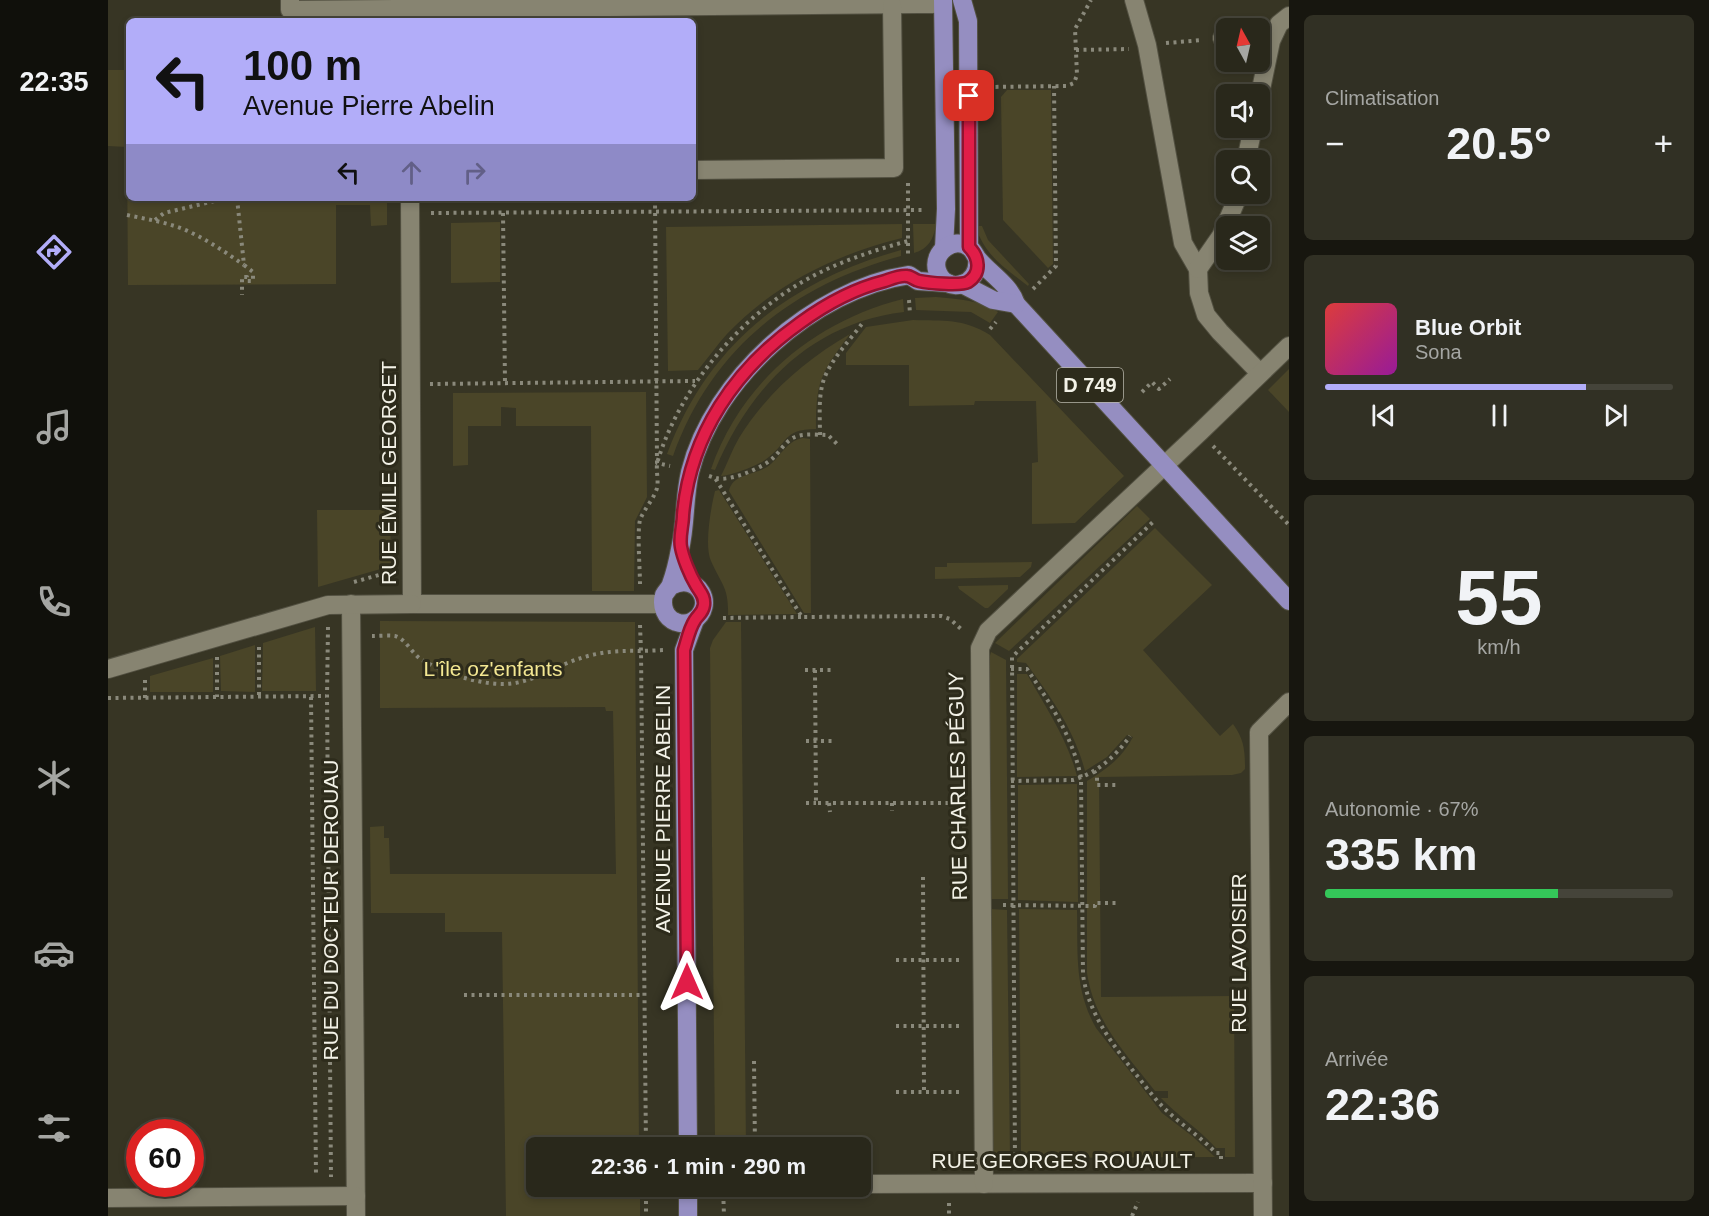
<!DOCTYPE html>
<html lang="fr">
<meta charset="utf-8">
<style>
:root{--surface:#29281b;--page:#313024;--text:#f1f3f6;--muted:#a5a6a3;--line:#45443a;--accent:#b2adf9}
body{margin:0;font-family:Helvetica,sans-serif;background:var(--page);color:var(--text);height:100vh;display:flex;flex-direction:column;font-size:22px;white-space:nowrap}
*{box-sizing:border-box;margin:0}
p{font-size:20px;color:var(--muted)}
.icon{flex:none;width:33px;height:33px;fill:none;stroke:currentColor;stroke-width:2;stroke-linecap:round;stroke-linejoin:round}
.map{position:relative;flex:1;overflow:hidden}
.details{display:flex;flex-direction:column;gap:15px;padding:15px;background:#17160f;width:420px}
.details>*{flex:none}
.hud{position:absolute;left:18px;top:18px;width:570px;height:183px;border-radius:9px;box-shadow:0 3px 9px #0003,0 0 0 2px var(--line);background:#b2adf9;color:#111;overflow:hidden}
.needle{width:39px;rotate:352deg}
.buttons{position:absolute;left:1108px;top:18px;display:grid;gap:12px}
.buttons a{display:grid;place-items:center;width:54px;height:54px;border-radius:9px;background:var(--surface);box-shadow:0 3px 9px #0003,0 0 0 2px var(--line);font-size:30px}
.speed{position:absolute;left:18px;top:1119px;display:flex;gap:12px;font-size:30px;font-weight:700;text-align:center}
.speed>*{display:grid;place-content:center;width:78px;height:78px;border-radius:50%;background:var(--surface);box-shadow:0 3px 9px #0003,0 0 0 2px var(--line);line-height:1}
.speed .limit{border:9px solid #d22;background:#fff;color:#111}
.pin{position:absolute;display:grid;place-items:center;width:51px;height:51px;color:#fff;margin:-26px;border-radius:12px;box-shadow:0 3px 9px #0006}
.me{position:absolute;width:66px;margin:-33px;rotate:0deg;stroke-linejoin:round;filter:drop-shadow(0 0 4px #0008)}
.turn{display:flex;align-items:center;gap:21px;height:126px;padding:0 18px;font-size:27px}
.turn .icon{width:78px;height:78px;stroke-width:2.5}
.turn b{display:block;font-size:42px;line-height:51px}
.lanes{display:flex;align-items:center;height:57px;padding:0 18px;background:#0003;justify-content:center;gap:30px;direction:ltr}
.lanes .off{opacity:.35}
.big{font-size:45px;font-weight:700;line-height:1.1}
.details .tile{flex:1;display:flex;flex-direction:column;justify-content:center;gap:9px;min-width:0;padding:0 21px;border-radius:9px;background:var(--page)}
.details .dial{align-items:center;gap:0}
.dial b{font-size:78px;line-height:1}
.song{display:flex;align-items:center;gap:18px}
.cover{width:72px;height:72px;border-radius:9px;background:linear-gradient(135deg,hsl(0 70% 55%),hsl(300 70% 35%))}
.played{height:6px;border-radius:3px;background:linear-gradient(90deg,var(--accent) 75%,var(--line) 75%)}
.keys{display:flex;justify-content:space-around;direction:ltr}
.heat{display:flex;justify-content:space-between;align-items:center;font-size:33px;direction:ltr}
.charge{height:9px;border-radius:4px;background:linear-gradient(90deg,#34c759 67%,var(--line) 0)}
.trip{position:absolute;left:418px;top:1137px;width:345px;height:60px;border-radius:9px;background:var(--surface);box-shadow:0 3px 9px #0003,0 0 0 2px var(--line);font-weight:700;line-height:60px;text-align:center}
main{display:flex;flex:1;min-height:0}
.tab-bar{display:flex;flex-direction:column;width:108px;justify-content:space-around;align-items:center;background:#10100b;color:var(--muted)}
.tab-bar .icon{width:42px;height:42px}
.tab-bar .selected{color:var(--accent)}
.tab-bar b{font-size:27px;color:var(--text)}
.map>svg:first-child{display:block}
.green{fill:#4a4528}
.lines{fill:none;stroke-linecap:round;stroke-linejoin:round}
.minor-casing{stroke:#525041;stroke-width:20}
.major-casing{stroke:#525041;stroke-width:20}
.path{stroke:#8a897b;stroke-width:4;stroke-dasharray:3 4.5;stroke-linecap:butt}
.minor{stroke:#878471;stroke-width:18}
.major{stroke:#958ec1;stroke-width:18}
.route-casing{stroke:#92132f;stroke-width:15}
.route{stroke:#e11d48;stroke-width:10}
.labels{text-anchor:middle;stroke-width:6;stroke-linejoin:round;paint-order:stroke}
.shield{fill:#2d2b1b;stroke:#b8b6aa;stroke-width:1.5}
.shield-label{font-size:20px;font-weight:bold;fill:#f3f2e7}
.street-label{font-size:21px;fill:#f3f2e7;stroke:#2d2b1b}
.park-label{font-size:21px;fill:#f3e792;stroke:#2d2b1b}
</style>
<main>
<nav class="tab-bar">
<b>22:35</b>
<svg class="icon selected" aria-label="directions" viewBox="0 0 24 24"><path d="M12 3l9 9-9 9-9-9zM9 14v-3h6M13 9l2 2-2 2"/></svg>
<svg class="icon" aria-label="music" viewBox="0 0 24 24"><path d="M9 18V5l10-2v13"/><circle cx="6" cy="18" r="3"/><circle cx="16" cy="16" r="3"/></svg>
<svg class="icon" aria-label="phone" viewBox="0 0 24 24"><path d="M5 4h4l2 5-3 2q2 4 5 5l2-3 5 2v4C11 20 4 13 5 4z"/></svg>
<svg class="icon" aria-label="climate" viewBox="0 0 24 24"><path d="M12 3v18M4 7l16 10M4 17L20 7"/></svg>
<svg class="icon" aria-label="car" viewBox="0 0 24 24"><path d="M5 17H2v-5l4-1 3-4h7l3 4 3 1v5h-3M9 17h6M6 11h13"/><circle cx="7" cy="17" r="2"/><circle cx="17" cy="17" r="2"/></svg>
<svg class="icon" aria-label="filters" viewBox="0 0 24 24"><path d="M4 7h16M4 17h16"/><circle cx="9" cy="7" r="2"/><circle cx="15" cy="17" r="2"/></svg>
</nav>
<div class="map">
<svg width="1181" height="1216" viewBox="0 0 1181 1216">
<rect width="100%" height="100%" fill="#373524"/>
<!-- green -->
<g class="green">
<path d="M0 70H21V198H279V225L263 226 262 205H228V284L20 285 19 147 0 146Z"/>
<path d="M899 90H943L945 264 940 268 895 220 893 97Z"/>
<rect x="342" y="198" width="49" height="5"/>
<path d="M392 222V282L343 283V223Z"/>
<path d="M794 224V238C729 254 666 284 619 334 609 345 600 358 590 370L560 371 558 227Z"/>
<path d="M805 224H828C826 239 820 249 806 253Z"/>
<path d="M867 226H874L880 240 921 284 920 286C895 266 879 258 867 226Z"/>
<path d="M793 250V256C685 285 603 349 565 456L559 454C600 343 682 281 793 250Z"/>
<path d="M828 297C849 299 872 300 890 312L882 323 863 312 808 310 807 298Z"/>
<path d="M795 299 796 312C703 323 642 387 607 470L603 469C633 382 707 321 795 299Z"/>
<path d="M805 320C835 321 855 318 882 335L1016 476 967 523 924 524V463L930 462 928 401H867L866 405 801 406V365H738V353L758 327Z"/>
<path d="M742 334C713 373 708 380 708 429 674 429 680 444 657 460 648 466 624 475 613 476 619 464 624 450 631 438 658 394 697 360 742 334Z"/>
<path d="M1181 369V412L1160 390Z"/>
<path d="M538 392 539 497 527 521 526 591H484L483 426H408V408L393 407V426H360V465L345 466V393Z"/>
<path d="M695 438 702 439 703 613H696L621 491C624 474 646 475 659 467 672 459 677 441 695 438Z"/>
<path d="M611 490 689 614 620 615C621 587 613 584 603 561 596 546 603 507 607 491Z"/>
<path d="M1029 506 1042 519 901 651 887 643Z"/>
<path d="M209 510H282L283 566 210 587Z"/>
<path d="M1047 528 1104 585 1035 650 1112 736 1125 724C1136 739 1137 750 1137 769L1133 773 1124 775 991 777 993 997 1126 996 1127 1157H1117V1148H1108C1091 1129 1070 1116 1053 1098H1060V1091H1047C1018 1054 986 1021 979 973V781C999 769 1014 758 1025 737L1019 735 999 757 977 771C966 729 943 697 918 663L909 662V659Z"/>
<path d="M924 562 923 567 912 577 827 579V567H839V563Z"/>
<path d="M900 585V589L880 608H877L851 589 850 586Z"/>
<path d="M272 621 527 622 531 1147 429 1148V1186L532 1187V1216H398L394 932H337V913H263L262 827 276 826V838H281L282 874H508L505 711H498L497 707 272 708Z"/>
<path d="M618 622H633L638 1148 609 1147 607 1139 602 648 605 640Z"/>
<path d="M207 627 208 691H154L155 643Z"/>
<path d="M147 645V692L113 691 112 656Z"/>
<path d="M883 652 898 660 900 899H883L881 659Z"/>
<path d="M105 658V692H42V676Z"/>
<path d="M909 674H919C938 708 959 738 969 776L909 777Z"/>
<path d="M969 784 970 902 910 900V785Z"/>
<path d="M882 909 899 910 902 1157H885Z"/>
<path d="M911 909 969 910C970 953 966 989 988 1028L1054 1113 1084 1136 1107 1157 913 1158Z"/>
</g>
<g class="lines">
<!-- minor casing -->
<g class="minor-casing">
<g id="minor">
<path d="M182 0V10L810 4H825L834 0"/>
<path d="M1026 0 1039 45 1075 243 1090 269 1091 293 1098 315 1112 332 1152 373"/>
<path d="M1114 38 1119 37"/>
<path d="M1152 94 1163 41 1171 24 1181 16"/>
<path d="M1138 160 1145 128"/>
<path d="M585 170 786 168 784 5"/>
<path d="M302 198 304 604H555"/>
<path d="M1090 269 1113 236 1131 194"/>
<path d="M243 604 248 1216"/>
<path d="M0 669 220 605 304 604"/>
<path d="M753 1184 1155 1183"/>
<path d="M876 1184 872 648 880 631 1092 432 1181 346"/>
<path d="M0 1198 248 1196"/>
<path d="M1155 1216 1151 732 1181 702"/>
</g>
</g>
<!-- major casing -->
<g class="major-casing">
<g id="major">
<path d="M835 0 838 209 836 248"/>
<path d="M854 0 860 21 861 247"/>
<path d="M869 258C873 286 837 296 829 270 824 252 846 236 861 247 865 250 867 255 869 258 882 274 902 285 908 304L1181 601"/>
<path d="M854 284 885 300 908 304"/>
<path d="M563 586C590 571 609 606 585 621 580 624 573 624 568 622 557 618 553 606 556 595 558 591 562 588 563 584 567 573 570 560 572 549 578 524 576 497 582 472 605 379 706 289 801 275L810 281 840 283"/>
<path d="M580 1148 576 650 587 620"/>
<path d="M580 1186V1216"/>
</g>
</g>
<!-- path -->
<g class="path">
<path d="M1058 43 1095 40"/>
<path d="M968 50 1021 49"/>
<path d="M880 87 959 86 966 83 969 75 967 29 983 0"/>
<path d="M800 183V256"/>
<path d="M129 198 136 265 145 272V281H139V277H134V295"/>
<path d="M547 198 549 463 562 466"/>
<path d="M323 213 817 210"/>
<path d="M395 213 397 383"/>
<path d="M19 215C38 219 57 222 75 229 97 238 117 252 136 265"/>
<path d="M47 220 56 213 119 198"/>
<path d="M925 289 948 266 946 86"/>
<path d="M801 300 802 314"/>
<path d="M882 329 888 322"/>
<path d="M322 384 587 381"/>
<path d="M1034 392 1044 382 1051 389 1062 379"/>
<path d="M712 435C712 417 710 396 716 379 724 358 743 339 756 321"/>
<path d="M1105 446 1181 525"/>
<path d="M601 476 607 478 694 617 833 616 842 619 853 629"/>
<path d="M608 478C621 482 654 468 664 459 672 452 677 441 687 437 697 433 710 435 720 435L731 446"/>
<path d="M246 582 278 573H285"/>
<path d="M532 584C532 570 529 532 532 520 536 509 546 499 549 488 551 479 547 469 550 460 572 389 629 320 694 282 727 263 763 251 800 241"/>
<path d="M615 618 694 617"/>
<path d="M532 625 533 651 557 650"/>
<path d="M220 627 219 696 223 1177"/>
<path d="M264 636C271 636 280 635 287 636 298 639 304 654 314 660 337 673 366 683 392 684 417 685 435 673 457 664 482 653 506 650 533 651L538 1148"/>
<path d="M151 647V697"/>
<path d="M109 657V697"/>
<path d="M903 669H919C942 703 965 737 973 778L975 975C981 1014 1003 1042 1026 1072 1036 1084 1045 1097 1056 1108 1072 1124 1092 1136 1108 1153H1113V1163"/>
<path d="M697 670H726"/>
<path d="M707 670 708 803H853"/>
<path d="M203 697 208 1176"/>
<path d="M0 698 218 696"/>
<path d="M37 698V678"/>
<path d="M698 741H727"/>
<path d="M986 771 989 777V785H1009"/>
<path d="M903 781 965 780C989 773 1008 756 1022 736"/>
<path d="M698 803H708"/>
<path d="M721 803 722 812"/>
<path d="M784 803V811"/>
<path d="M815 877 816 1091"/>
<path d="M895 905 987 906V903H1010"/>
<path d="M788 960H853"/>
<path d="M356 995H536"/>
<path d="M788 1026H853"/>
<path d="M646 1061 647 1148"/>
<path d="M788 1092H854"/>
<path d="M907 1163 904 657 1047 520"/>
<path d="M538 1186V1216"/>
<path d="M615 1186 616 1216"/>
<path d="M841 1203V1216"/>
<path d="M1024 1216 1030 1202"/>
</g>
<!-- minor -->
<use href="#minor" class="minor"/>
<!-- major -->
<use href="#major" class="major"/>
</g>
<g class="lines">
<!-- route casing -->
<g class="route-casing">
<path id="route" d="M579 982 576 650C579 641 581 629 587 620 590 615 595 613 596 605 597 596 592 592 588 585 582 575 575 558 573 547 571 537 575 525 575 515 582 435 627 369 692 323 718 304 745 289 777 281 783 279 792 275 799 276 803 276 806 280 811 281 820 283 853 286 860 282 874 273 871 257 861 247V96"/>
</g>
<!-- route -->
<use href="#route" class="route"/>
</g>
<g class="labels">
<!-- shield labels -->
<rect class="shield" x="949" y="368" width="66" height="34" rx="4.5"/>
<g class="shield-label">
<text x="982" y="392">D 749</text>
</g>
<!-- street labels -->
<g class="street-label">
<text transform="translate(281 473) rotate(-90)" y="7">RUE ÉMILE GEORGET</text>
<text transform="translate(850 786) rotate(-91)" y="7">RUE CHARLES PÉGUY</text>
<text transform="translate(555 809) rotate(-90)" y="7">AVENUE PIERRE ABELIN</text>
<text transform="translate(223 910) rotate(-90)" y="7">RUE DU DOCTEUR DEROUAU</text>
<text transform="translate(1131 953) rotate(-90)" y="7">RUE LAVOISIER</text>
<text x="954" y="1168">RUE GEORGES ROUAULT</text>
</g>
<!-- park labels -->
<g class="park-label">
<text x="385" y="676">L'île oz'enfants</text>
</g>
</g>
</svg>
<div class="buttons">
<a><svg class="needle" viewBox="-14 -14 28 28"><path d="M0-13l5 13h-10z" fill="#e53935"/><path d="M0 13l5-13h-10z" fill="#a5a6a3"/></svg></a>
<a><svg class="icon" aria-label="sound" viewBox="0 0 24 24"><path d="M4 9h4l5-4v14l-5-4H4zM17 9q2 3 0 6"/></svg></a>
<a><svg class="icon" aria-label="search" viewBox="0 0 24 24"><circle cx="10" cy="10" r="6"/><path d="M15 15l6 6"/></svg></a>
<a><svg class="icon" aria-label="layers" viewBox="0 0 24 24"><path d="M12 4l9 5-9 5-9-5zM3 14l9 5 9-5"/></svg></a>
</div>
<div class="speed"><div class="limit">60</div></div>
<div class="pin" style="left:861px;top:96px;background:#d93025"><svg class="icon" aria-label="arrive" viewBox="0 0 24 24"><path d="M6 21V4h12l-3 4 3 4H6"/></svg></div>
<svg class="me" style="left:579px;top:982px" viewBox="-20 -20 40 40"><path d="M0-17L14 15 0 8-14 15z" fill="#e11d48" stroke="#fff" stroke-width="4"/></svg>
<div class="trip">22:36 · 1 min · 290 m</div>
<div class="hud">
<div class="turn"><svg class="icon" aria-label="left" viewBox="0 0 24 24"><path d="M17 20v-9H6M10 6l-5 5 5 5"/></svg><div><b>100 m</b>Avenue Pierre Abelin</div></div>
<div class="lanes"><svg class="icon" aria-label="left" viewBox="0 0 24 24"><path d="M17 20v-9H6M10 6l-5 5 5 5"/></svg><svg class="icon off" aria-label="ahead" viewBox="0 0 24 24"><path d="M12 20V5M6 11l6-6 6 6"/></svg><svg class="icon off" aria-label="right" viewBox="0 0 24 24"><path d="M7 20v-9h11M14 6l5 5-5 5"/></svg></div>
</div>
</div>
<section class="details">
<div class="tile"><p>Climatisation</p>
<div class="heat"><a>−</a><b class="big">20.5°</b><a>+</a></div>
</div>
<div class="tile">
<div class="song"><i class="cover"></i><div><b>Blue Orbit</b><p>Sona</p></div></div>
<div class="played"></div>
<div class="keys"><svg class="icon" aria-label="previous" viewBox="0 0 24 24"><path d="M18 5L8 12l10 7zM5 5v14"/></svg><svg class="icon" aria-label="pause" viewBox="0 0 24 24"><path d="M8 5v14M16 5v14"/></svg><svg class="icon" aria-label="next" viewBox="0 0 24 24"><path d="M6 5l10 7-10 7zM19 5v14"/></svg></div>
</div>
<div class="tile dial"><b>55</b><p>km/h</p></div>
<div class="tile"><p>Autonomie · 67%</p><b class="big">335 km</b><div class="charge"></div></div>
<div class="tile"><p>Arrivée</p><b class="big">22:36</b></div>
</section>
</main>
